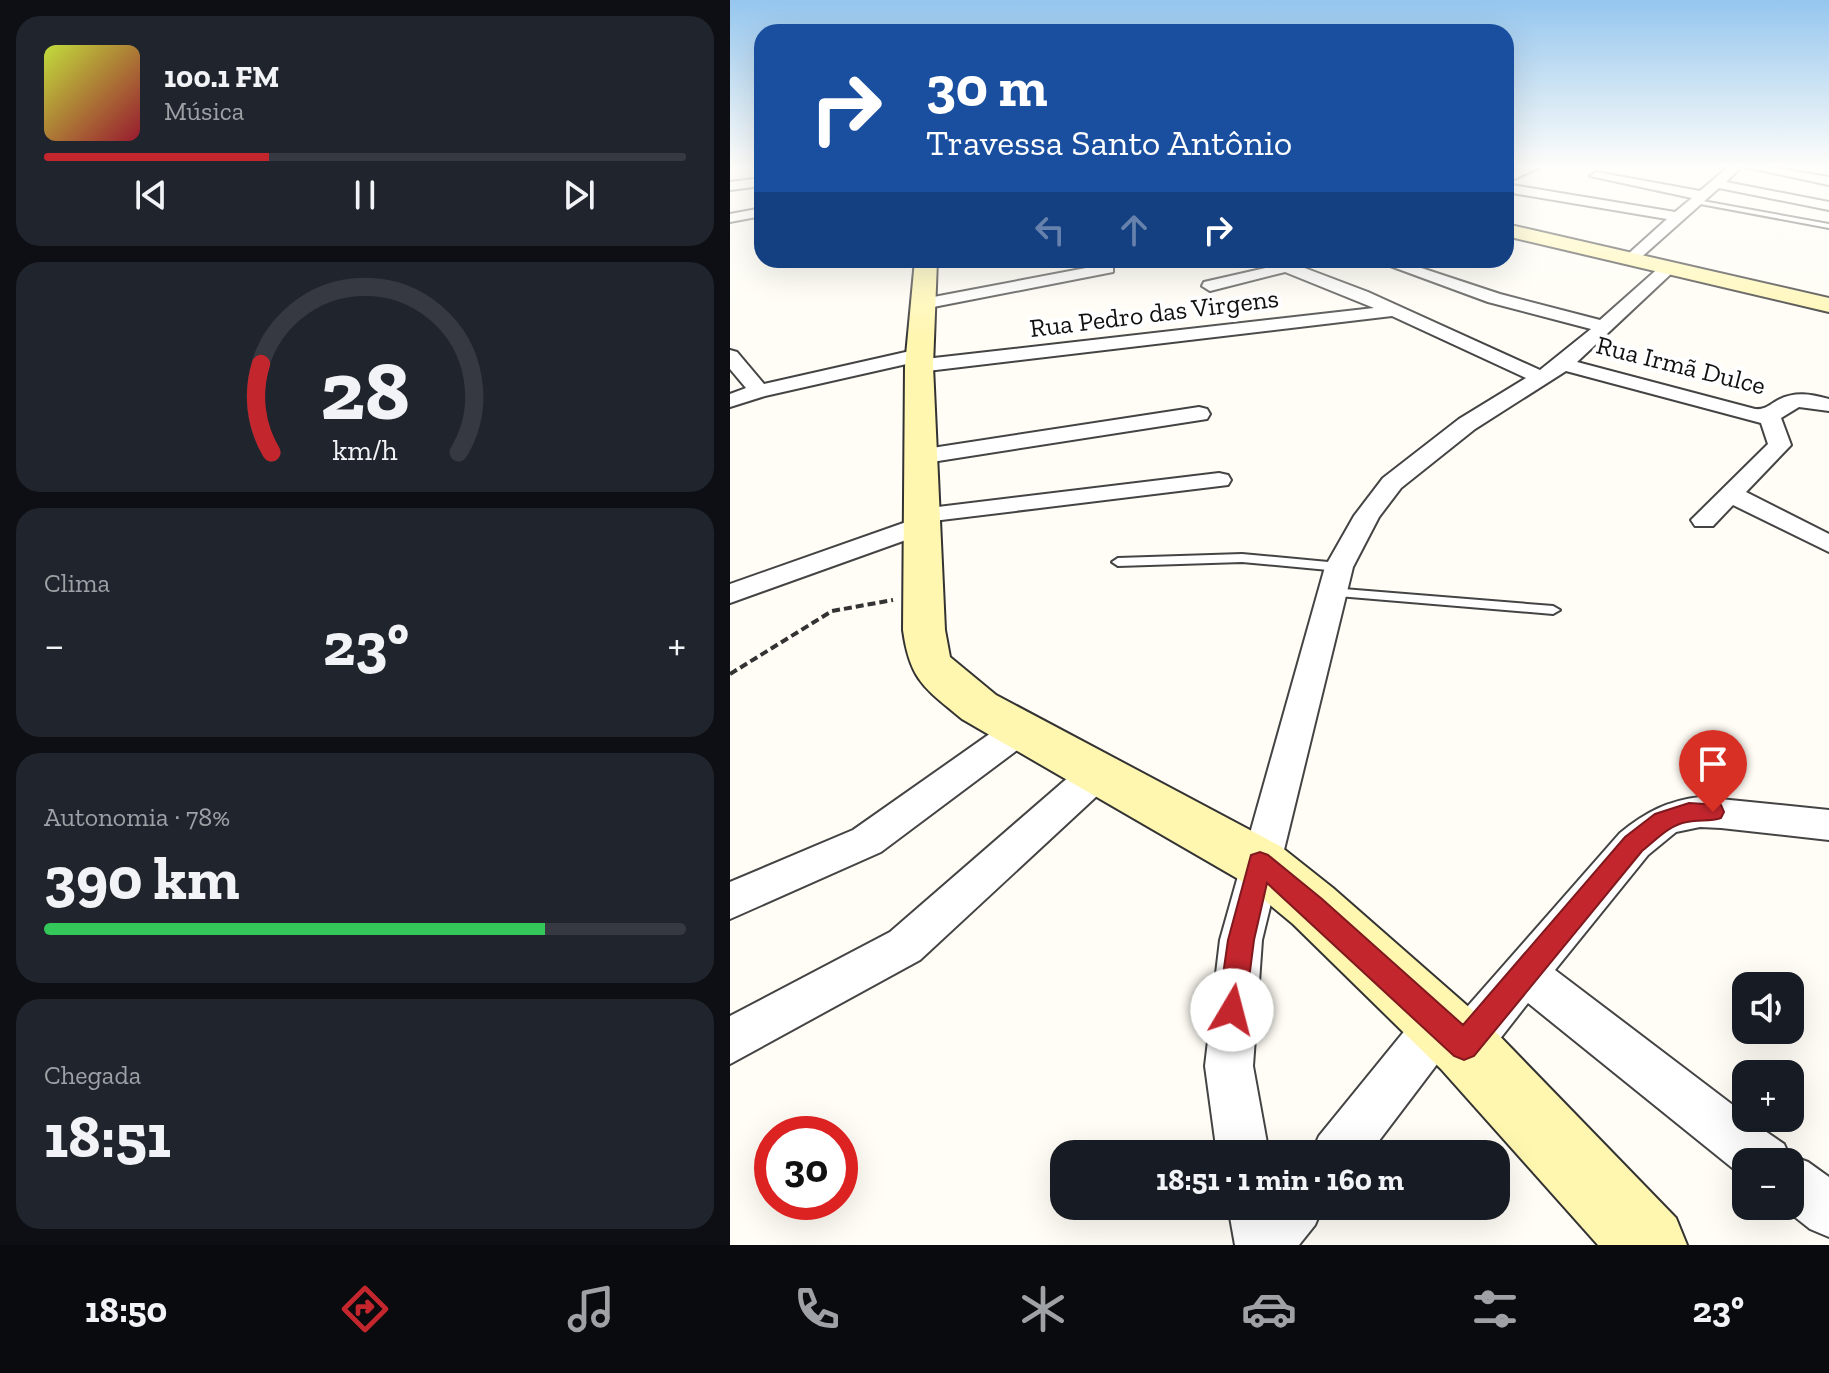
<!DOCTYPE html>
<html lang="pt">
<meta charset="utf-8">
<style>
:root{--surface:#171b24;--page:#20242c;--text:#f1f3f6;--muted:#9ea1a6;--line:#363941;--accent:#c4262e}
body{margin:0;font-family:"Zilla Slab",serif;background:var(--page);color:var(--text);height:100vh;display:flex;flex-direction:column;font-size:30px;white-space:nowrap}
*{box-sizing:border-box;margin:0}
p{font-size:26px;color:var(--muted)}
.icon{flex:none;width:44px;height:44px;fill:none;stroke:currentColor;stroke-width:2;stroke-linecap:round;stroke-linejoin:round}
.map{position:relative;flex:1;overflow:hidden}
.side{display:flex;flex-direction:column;gap:16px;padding:16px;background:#0d0f14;width:730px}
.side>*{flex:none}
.guide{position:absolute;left:24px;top:24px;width:760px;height:244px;border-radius:24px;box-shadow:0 8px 32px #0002;background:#1a4fa0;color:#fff;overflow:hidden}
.tools{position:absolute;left:1002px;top:972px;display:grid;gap:16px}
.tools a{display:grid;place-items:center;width:72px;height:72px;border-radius:16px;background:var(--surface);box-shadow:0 8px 32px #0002;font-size:40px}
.speed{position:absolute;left:24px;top:1116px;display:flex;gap:16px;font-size:40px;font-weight:700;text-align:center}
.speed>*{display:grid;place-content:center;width:104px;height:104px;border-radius:50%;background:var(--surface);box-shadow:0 8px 32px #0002;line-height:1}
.speed .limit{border:12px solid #d22;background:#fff;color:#111}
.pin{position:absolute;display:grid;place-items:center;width:68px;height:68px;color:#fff;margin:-82px -34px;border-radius:50% 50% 50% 0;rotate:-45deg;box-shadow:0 0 8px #0007}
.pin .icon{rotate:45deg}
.me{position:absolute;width:88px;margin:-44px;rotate:8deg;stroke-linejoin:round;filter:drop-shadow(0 0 6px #0008)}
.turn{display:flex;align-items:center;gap:28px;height:168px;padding:0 40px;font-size:36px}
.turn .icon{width:104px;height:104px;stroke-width:2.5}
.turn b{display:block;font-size:56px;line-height:68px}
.lanes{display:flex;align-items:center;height:76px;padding:0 40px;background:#0003;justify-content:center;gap:40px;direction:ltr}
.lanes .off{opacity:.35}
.big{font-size:60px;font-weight:700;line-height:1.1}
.side .card{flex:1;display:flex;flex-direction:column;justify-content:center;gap:12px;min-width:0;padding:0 28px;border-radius:24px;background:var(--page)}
.side .dial{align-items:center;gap:0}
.dial svg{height:208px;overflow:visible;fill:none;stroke:var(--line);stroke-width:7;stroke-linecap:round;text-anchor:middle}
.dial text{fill:var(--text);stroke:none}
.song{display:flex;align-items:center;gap:24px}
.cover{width:96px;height:96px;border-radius:12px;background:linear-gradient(135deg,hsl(70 70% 55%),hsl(350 70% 35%))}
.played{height:8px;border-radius:4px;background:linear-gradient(90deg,var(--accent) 35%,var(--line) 35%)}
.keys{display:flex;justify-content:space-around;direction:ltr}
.heat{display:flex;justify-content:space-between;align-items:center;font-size:44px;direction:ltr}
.charge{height:12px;border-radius:6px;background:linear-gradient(90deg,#34c759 78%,var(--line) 0)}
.trip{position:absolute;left:320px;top:1140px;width:460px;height:80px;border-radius:24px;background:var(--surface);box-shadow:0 8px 32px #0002;font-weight:700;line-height:80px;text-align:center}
.tab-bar{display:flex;height:128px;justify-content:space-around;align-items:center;background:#090b0e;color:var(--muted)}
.tab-bar .icon{width:56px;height:56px}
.tab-bar .active{color:var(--accent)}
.tab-bar b{font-size:36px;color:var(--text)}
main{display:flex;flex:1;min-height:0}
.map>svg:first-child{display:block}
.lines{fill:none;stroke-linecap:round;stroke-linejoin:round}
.lane-casing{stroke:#444;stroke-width:4}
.street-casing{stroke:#444;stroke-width:4}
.secondary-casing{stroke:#333;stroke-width:4}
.path{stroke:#333;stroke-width:4;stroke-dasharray:8 4;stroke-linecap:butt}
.lane{fill:#fff;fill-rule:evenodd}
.street{fill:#fff;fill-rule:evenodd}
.secondary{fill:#fff6b0;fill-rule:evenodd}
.route{fill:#c4262e;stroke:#7f191e;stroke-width:2}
.labels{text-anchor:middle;stroke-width:8;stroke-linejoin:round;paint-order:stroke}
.far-street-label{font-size:26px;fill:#111;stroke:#fff}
</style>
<main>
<section class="side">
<div class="card">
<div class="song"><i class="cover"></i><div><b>100.1 FM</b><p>Música</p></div></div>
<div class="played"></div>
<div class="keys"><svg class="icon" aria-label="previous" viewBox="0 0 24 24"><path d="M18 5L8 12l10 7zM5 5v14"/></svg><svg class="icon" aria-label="pause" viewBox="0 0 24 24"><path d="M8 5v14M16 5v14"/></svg><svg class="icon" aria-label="next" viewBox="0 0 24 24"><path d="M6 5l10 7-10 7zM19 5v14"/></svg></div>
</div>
<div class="card dial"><svg viewBox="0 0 100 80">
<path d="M14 69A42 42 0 1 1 86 69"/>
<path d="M14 69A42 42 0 0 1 10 35" stroke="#c4262e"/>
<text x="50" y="56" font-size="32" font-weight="700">28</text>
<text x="50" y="72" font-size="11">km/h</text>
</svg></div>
<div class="card"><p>Clima</p>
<div class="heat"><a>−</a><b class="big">23°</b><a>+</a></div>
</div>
<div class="card"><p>Autonomia · 78%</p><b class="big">390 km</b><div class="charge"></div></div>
<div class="card"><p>Chegada</p><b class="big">18:51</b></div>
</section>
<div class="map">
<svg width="1099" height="1245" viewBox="0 0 1099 1245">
<rect width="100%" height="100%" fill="#fffdf5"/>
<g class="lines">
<!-- lane casing -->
<g class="lane-casing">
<g id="lane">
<path d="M967 200 1099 224V228L965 203Z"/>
<path d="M512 554 609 563 615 567 609 571 512 562 388 566 382 562 388 558Z"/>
<path d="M601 588 823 606 830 610 823 614 596 595 594 592Z"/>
</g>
</g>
<!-- street casing -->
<g class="street-casing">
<g id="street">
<path d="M794 167H810L776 183V175Z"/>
<path d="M998 167H1011L996 182 1099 202V210L989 188 907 261 902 263 894 258 897 255 937 219 776 192V184L945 212 962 198 860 176 866 172 970 191Z"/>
<path d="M1015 167H1040L1099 177V185Z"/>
<path d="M32 178V186L0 190V182Z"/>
<path d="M32 208V216L0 222V214Z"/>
<path d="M529 260 564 264 638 292 810 370 861 329 758 302 644 260H667L770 294 870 320 932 265H944V271L847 362 1025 409C1035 410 1039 405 1048 400 1065 391 1081 394 1099 399V411L1069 407 1051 418 1061 445 1016 492 1099 534V552L1003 505 983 526H965L961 520 1038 444 1031 423 836 371 745 429 671 488 649 517 623 567 532 940 523 1066 539 1154H487L475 1066 490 940 595 567 624 516 653 478 729 419 796 378 662 316 189 372 182 370 179 366 181 363 35 396 0 407V394L16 388 0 369V350L7 352 34 384 189 349 199 355 195 359 644 308 555 272 480 291 472 286 474 282 540 267Z"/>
<path d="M377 264 383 266V272L193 309 184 304 193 299Z"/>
<path d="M469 407 477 409 480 414 477 419 189 464 181 462 177 457 181 452 189 450Z"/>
<path d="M489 473 498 475 501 480 498 485 203 521 205 525 201 531 0 603V584L182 520 179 515 183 510Z"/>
<path d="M290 717 302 721 307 730 302 739 151 852 0 919V882L123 830 278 721Z"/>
<path d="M369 758 382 762 387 772 382 782 190 960 0 1064V1016L160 932 356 762Z"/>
<path d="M970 797 1099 810V840L991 828 970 827 946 832 918 855 825 970 1016 1115V1118L1054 1144 1059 1155 1078 1162 1099 1177V1237L1080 1229 1051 1206H1060V1162H1016V1179L798 1003 751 1063 734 1069 717 1063 714 1055 639 1154H581L589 1136 694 1007 710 1000 726 1007 730 1015 890 833C916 812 937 801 970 797Z"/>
<path d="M498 1206H593L585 1225 569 1245H505Z"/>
</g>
</g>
<!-- secondary casing -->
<g class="secondary-casing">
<g id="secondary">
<path d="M776 224 1099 298V312L776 236Z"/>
<path d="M185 260H207L203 366 215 630 220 657 266 695 550 846 603 888 757 1023 946 1218 957 1245H868L711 1069 563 924 510 880 232 719C195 688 180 681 173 630L175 366Z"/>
</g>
</g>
<!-- path -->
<path class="path" d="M0 674 102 611 163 600"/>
<!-- lane -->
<use href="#lane" class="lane"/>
<!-- street -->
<use href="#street" class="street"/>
<!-- secondary -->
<use href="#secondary" class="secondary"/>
</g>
<!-- sky -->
<linearGradient id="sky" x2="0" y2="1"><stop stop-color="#95c6ee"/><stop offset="0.49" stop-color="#fffefa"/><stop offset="1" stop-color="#fffefa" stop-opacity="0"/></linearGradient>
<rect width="1099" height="341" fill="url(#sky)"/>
<!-- route -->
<path class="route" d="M959 803 991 805 994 812 991 818C980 822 969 819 957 822 939 825 926 840 912 851L744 1056 734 1060 724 1056 537 883 524 940 515 1010 511 1020 502 1024 492 1020 488 1010 498 940 521 855 530 852 538 855 592 899 733 1025 895 837 925 814Z"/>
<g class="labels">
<!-- far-street labels -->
<g class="far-street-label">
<text transform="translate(424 313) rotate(-7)" y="9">Rua Pedro das Virgens</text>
<text transform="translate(951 365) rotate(14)" y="9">Rua Irmã Dulce</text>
</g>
</g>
</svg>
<div class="tools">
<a><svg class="icon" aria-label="sound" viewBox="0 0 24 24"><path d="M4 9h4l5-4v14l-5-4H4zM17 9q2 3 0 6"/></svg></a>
<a>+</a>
<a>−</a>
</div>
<div class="speed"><div class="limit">30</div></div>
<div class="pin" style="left:983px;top:812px;background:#d93025"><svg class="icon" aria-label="arrive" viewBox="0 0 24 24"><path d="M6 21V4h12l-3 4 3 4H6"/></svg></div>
<svg class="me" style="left:502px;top:1010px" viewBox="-20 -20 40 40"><circle r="19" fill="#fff"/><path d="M0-13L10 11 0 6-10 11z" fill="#c4262e"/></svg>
<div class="trip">18:51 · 1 min · 160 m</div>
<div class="guide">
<div class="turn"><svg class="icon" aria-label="right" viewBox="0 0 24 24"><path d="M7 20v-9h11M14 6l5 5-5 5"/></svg><div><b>30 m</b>Travessa Santo Antônio</div></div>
<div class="lanes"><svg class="icon off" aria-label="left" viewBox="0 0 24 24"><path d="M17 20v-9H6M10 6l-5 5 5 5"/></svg><svg class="icon off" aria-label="ahead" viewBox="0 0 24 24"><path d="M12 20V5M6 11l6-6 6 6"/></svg><svg class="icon" aria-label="right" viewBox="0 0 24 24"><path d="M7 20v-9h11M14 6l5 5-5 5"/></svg></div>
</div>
</div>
</main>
<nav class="tab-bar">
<b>18:50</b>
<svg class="icon active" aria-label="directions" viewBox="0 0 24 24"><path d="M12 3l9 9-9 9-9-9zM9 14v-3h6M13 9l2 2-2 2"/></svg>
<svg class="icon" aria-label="music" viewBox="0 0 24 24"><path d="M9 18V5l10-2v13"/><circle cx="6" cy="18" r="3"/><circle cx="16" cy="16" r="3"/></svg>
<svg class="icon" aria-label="phone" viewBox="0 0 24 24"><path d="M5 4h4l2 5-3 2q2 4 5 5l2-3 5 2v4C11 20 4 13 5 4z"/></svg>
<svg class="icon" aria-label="climate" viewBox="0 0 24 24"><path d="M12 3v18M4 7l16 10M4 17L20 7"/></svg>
<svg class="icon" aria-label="car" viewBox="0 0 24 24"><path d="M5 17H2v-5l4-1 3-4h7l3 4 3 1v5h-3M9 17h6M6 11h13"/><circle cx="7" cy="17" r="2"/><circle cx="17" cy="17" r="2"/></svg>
<svg class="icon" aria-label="filters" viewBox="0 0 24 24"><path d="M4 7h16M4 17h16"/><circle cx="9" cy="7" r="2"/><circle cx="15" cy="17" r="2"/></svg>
<b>23°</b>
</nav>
